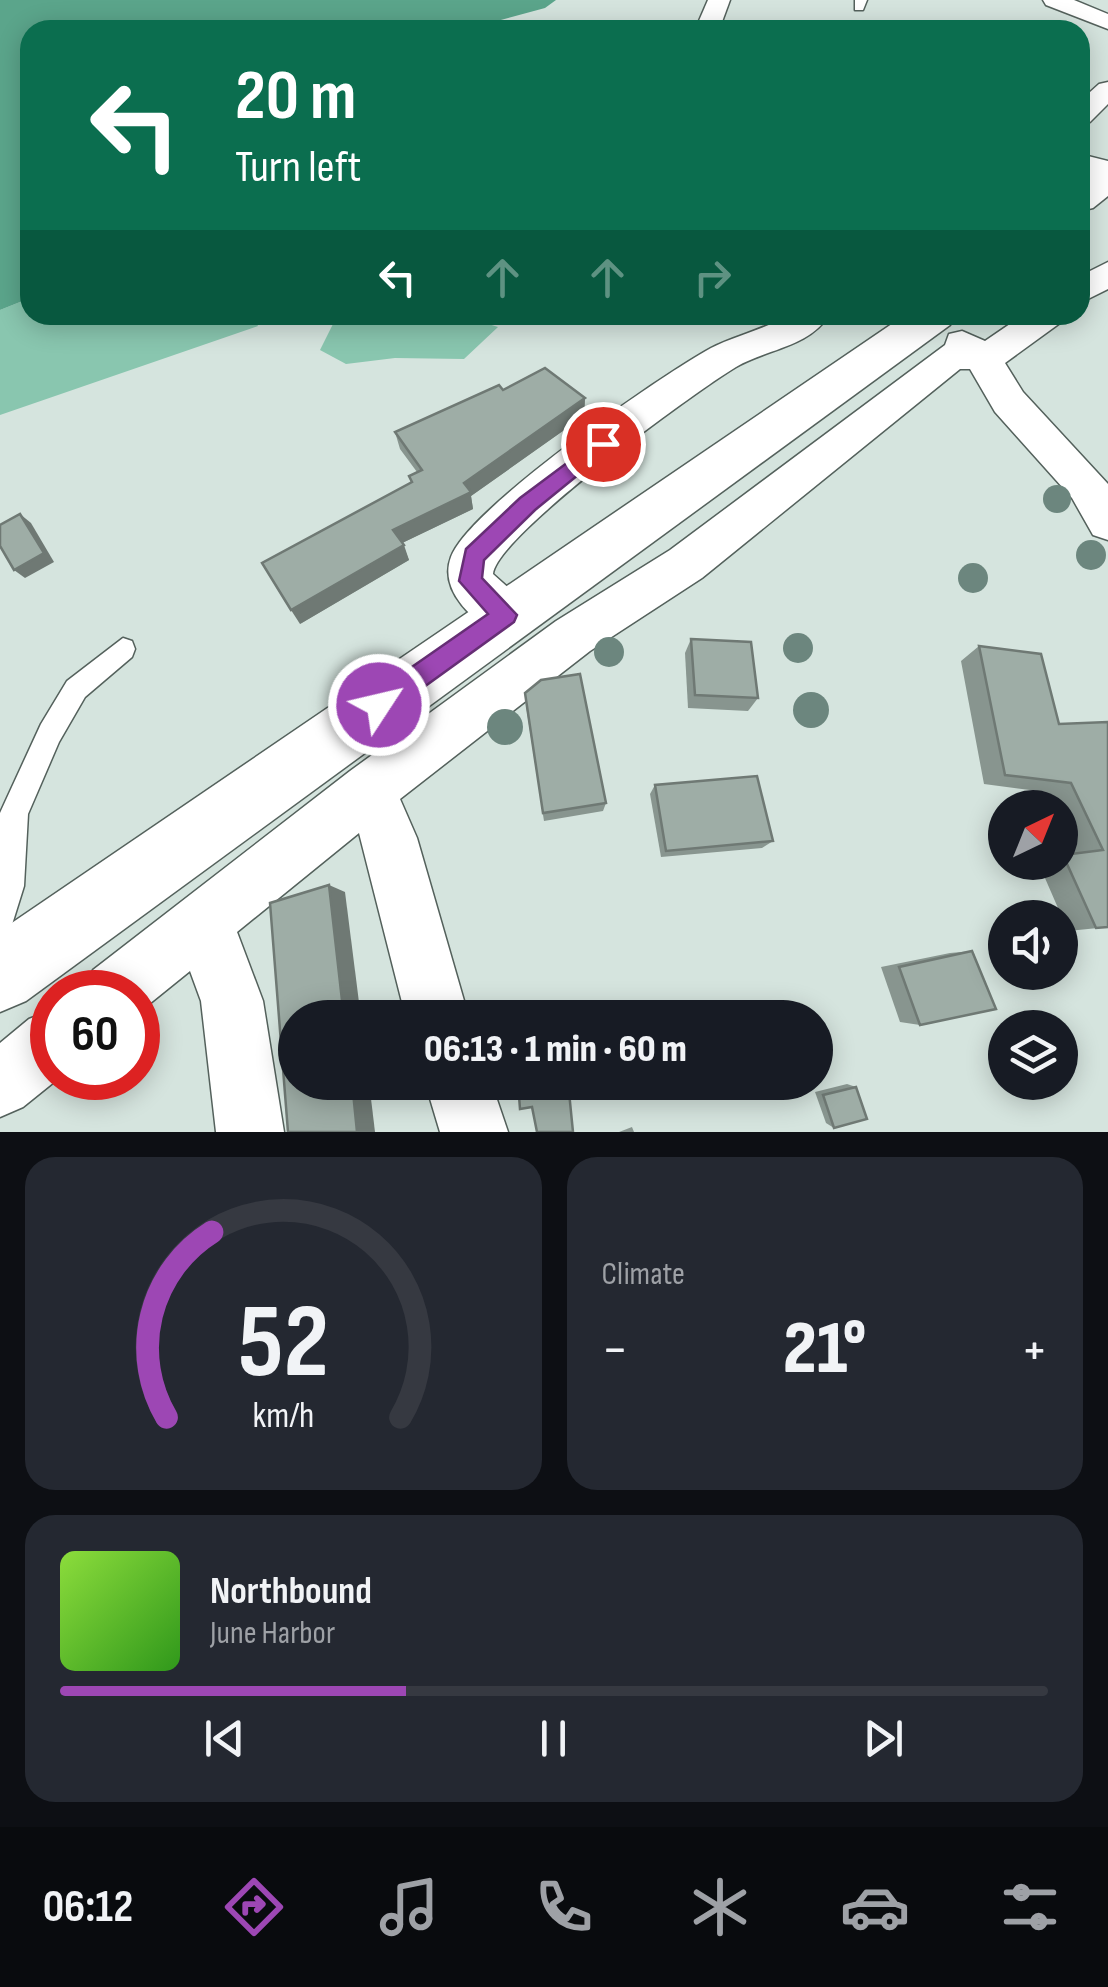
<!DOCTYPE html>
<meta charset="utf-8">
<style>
:root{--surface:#171b24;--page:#242831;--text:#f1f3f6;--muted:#9ea1a6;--line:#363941;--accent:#9d47b4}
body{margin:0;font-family:"Sofia Sans Condensed",sans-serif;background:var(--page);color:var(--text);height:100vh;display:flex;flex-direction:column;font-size:38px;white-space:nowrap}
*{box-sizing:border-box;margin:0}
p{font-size:32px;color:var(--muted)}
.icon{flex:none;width:55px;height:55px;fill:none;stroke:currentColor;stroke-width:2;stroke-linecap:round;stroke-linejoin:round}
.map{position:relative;height:1132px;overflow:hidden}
.sheet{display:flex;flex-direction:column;gap:25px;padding:25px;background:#0d0f14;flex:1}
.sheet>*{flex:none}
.top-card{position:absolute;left:20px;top:20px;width:1070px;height:305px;border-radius:30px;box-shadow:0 5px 25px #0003;background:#0b6e4f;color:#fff;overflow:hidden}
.needle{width:65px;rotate:43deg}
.fabs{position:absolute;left:988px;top:790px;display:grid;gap:20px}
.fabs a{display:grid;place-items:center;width:90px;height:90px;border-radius:50%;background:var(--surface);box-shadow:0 5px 25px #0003;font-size:50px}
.speed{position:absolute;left:30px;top:970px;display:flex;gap:20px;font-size:50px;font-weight:700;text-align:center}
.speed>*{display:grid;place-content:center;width:130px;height:130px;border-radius:50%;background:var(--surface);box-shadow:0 5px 25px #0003;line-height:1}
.speed .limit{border:15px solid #d22;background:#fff;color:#111}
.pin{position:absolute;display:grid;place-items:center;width:85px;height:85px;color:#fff;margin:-42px;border:5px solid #fff;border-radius:50%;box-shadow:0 2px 10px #0007}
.me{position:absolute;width:110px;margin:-55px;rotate:55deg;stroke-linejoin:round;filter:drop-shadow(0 0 8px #0008)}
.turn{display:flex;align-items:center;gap:35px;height:210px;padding:0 50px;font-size:45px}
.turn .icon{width:130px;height:130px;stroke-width:2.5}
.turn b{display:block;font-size:70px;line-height:85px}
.lanes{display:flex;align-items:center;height:95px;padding:0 50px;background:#0003;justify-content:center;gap:50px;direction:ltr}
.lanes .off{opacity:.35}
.big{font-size:75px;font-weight:800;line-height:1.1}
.sheet .tile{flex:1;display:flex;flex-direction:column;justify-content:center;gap:15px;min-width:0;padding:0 35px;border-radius:30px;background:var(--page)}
.sheet .dial{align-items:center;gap:0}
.dial svg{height:260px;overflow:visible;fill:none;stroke:var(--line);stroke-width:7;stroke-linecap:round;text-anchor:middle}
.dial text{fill:var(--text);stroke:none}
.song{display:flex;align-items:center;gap:30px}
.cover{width:120px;height:120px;border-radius:15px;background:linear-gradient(135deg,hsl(90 70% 55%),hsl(110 70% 35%))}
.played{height:10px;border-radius:5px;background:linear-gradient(90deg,var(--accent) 35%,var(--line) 35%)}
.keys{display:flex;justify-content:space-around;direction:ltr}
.heat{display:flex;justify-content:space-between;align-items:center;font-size:55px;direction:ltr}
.sheet .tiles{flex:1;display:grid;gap:25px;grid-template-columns:1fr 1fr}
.tile:last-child{grid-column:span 2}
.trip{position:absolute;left:278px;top:1000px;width:555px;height:100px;border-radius:50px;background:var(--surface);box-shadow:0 5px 25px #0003;font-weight:800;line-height:100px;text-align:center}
.tabs{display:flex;height:160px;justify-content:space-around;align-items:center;background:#090b0e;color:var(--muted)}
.tabs .icon{width:70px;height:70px}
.tabs .active{color:var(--accent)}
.tabs b{font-size:45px;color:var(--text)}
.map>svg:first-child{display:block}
.green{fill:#89c6af}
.water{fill:#5ba58b}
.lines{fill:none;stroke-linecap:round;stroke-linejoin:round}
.service-casing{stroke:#54615c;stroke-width:3}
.minor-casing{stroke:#54615c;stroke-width:3}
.primary-casing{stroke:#54615c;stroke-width:3}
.service{fill:#fff;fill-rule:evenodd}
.minor{fill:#fff;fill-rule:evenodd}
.primary{fill:#fff;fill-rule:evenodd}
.tree{fill:#6c867e}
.wall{fill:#88958f}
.shaded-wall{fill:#6f7974}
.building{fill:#9eada6;stroke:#6f7974;stroke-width:2.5}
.route{fill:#9d47b4;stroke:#662e75;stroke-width:2.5}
</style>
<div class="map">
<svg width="1108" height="1132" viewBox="0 0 1108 1132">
<rect width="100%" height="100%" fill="#d5e4de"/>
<!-- green -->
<g class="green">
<path d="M30 298V315H253L258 326 0 415V310Z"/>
<path d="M372 315H460L498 327 464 359 395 358 346 364 320 350 336 318Z"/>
</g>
<!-- water -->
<path class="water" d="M0 0H556L545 8 464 30H30V298L0 310Z"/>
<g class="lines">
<!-- service casing -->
<g class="service-casing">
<g id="service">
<path d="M855 0H867L863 10H855Z"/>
<path d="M123 638 132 641 135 649 132 657 85 697 59 742 28 814 24 886 10 931 0 936V813L41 724 67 681Z"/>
</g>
</g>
<!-- minor casing -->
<g class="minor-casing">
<g id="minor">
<path d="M708 0H730L719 30H695Z"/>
<path d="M1043 0H1074L1108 14V29L1046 5Z"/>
<path d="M1108 82V104L1090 122 1080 124V101L1099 84Z"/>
<path d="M1080 154 1108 161V179L1080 172Z"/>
<path d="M1108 262V289L1080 303V276Z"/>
<path d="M788 315H829C809 347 767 349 736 367 696 391 496 536 493 574L522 600 528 615 522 630 505 636C475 625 438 591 451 557 469 508 660 376 711 348 736 335 764 330 788 315Z"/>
<path d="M1023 315H1066L1060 323 1005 363 1023 392 1108 484V540L1093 535 1072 498 995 412 970 369H960L702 578 590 651 400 799 417 838 469 1018H406L359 833 237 932 263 1001 284 1132H216L201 1001 190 971 138 1013V992H84L93 970 350 771 556 621 670 550 945 345 949 334 962 331 985 341Z"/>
<path d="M52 1010V1078H59L23 1107 0 1117V1043L29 1019Z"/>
<path d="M425 1082H491L508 1132H440Z"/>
</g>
</g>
<!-- primary casing -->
<g class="primary-casing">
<g id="primary">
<path d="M1108 167V196L1093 208 1080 211V182L1095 170Z"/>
<path d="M905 315H956L950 325 26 1001 0 1012V931Z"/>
</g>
</g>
<!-- service -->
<use href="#service" class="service"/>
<!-- minor -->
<use href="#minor" class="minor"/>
<!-- primary -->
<use href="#primary" class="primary"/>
</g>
<!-- trees -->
<g class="tree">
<circle cx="1057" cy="499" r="14"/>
<circle cx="1091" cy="555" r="15"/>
<circle cx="973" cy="578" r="15"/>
<circle cx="798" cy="648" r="15"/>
<circle cx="609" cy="652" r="15"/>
<circle cx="811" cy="710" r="18"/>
<circle cx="505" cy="727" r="18"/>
</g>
<!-- wall -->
<g class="wall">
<path d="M503 390 585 398 584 416 471 496 473 509 402 543 409 560 300 624 411 483 409 476 417 472 400 449 395 432Z"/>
<path d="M691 639 758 698 748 711 688 708 685 653Z"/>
<path d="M979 646 1059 724 1108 722V927L1068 931 1038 862H1060V856L1075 853 1060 822V808H1053L1046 792 984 784 961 661Z"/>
<path d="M526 706 606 803 603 811 544 821Z"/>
<path d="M655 785 773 841 762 848 661 857 650 794Z"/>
<path d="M972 951 920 1025 900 1022 881 967 950 953Z"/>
<path d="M847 1084 856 1087 834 1128 826 1123 815 1092Z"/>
<path d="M632 1127 634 1132H619Z"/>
</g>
<!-- shaded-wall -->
<g class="shaded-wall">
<path d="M585 398 584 416 471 496 473 509 398 545 393 530 464 483Z"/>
<path d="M20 514 31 523 54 562 25 578 14 570Z"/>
<path d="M404 545 409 560 300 624 291 610Z"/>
<path d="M329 885 345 892 361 1018H344Z"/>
<path d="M352 1082H369L375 1132H357Z"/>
</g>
<!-- building -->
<g class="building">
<path d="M545 368 585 398 464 483 471 492 393 530 404 545 291 610 262 563 412 482 409 476 422 470 395 432 499 385 503 390Z"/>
<path d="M20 514 44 553 14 570 0 546V525Z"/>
<path d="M691 639 751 642 758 698 695 695Z"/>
<path d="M979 646 1041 654 1059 724 1108 722V927L1096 928 1063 855 1103 850 1071 783 1005 775Z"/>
<path d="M580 674 606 803 543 813 525 693 541 680Z"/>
<path d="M757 776 773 841 666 851 655 785Z"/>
<path d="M329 885 344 1018H295V1082H352L357 1132H288L270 903Z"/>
<path d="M972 951 996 1009 920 1025 899 967Z"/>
<path d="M518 1082H568L573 1132H537L532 1107 520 1109Z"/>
<path d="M856 1087 867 1119 834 1128 823 1095Z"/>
</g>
<!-- route -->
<path class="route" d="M603 436 610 438V449L535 510 484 560 482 578 517 615 514 622 388 713 379 717 370 713 366 705 370 696 488 614 459 581 466 549 520 498Z"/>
</svg>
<div class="fabs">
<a><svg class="needle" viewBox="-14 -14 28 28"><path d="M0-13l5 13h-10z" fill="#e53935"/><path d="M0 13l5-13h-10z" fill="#9ea1a6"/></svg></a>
<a><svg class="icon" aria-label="sound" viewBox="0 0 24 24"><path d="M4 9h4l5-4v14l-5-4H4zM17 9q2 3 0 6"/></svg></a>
<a><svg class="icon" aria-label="layers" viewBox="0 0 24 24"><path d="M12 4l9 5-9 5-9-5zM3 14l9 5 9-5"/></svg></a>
</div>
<div class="speed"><div class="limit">60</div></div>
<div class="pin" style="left:603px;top:444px;background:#d93025"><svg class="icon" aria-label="arrive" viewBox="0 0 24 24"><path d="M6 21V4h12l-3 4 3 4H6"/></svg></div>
<svg class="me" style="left:379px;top:705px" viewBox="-20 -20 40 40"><circle r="17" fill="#9d47b4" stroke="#fff" stroke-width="3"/><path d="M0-11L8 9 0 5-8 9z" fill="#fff"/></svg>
<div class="trip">06:13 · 1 min · 60 m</div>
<div class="top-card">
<div class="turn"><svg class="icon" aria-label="left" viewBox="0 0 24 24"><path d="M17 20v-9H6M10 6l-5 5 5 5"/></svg><div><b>20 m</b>Turn left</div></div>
<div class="lanes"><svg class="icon" aria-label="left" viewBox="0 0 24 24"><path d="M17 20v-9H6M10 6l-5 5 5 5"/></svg><svg class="icon off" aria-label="ahead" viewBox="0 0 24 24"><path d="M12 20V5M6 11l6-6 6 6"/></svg><svg class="icon off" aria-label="ahead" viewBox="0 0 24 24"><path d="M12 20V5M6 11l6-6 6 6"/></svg><svg class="icon off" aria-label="right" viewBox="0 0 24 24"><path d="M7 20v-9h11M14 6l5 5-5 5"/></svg></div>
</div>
</div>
<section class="sheet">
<div class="tiles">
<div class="tile dial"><svg viewBox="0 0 100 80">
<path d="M14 69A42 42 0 1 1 86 69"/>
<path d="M14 69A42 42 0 0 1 28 12" stroke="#9d47b4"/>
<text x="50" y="56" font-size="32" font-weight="700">52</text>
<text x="50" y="72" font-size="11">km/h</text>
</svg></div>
<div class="tile"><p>Climate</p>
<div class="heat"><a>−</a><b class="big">21°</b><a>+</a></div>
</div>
<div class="tile">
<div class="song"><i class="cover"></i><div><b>Northbound</b><p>June Harbor</p></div></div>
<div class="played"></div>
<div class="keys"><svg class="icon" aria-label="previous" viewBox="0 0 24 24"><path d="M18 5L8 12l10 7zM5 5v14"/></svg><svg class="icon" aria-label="pause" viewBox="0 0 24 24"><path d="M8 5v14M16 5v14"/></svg><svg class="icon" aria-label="next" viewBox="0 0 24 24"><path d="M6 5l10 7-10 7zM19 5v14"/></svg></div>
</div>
</div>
</section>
<nav class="tabs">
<b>06:12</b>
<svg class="icon active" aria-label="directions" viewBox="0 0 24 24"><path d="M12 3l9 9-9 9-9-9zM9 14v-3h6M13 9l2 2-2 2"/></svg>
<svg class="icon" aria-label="music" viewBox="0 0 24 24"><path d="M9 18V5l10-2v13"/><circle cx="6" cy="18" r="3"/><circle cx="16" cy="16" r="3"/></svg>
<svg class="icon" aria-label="phone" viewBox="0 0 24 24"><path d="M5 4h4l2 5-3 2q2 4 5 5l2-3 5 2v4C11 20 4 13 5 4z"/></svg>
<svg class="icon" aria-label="climate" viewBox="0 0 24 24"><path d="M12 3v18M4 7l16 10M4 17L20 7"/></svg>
<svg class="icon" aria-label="car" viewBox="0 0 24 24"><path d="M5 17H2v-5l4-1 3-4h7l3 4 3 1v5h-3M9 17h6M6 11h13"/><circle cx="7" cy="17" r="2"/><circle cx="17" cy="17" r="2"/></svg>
<svg class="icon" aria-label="filters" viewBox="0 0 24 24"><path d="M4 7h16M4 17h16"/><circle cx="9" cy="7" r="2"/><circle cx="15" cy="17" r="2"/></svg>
</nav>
